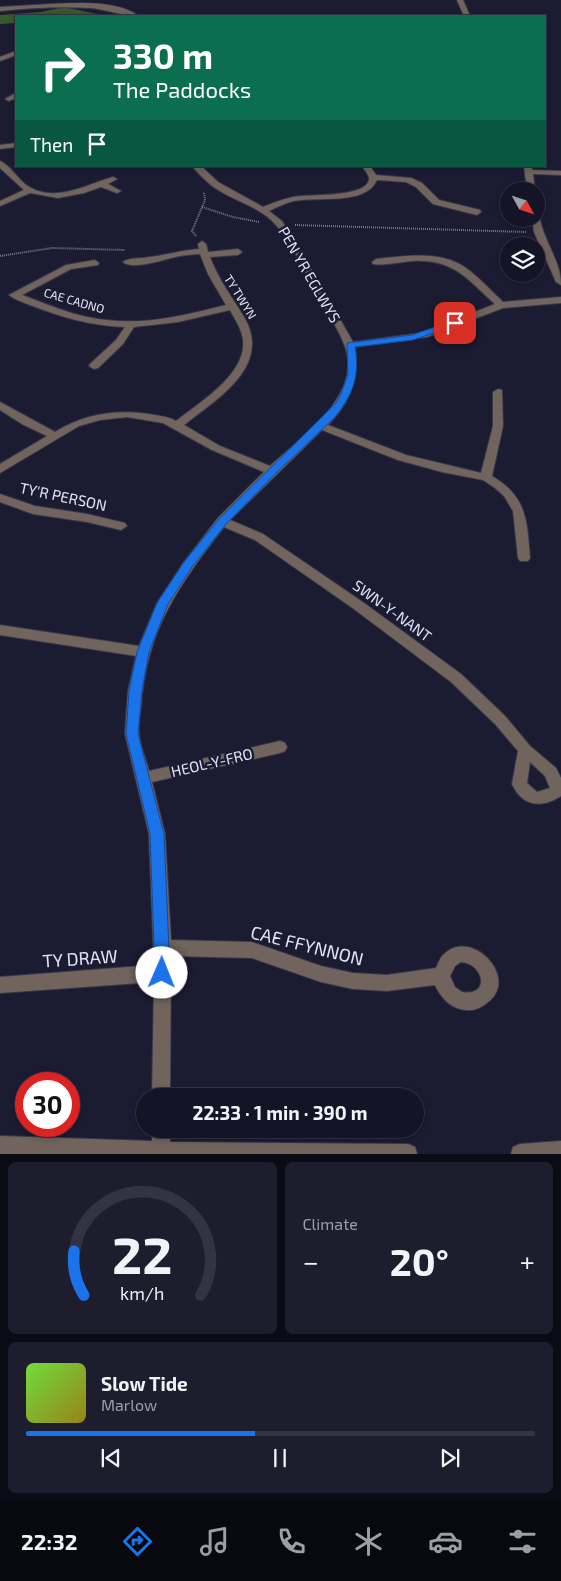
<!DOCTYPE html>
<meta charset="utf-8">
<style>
:root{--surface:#141426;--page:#1d1d2e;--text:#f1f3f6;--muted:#9d9ea7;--line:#333343;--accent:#1a73e8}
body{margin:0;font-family:"Exo 2",sans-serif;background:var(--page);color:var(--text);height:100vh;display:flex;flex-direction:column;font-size:19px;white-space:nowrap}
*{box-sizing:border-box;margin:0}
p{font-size:16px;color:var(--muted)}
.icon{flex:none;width:28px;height:28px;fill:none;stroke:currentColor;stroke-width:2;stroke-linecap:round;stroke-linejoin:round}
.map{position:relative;height:1154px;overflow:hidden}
.sheet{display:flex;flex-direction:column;gap:8px;padding:8px;background:#0b0b15;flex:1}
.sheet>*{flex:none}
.banner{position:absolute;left:15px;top:15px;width:531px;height:152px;border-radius:0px;box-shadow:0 2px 8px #0003,0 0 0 1px var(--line);background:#0b6e4f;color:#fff;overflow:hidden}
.needle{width:32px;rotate:130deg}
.controls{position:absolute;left:500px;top:182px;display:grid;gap:10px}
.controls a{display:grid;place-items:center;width:45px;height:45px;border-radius:50%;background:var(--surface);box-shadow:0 2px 8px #0003,0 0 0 1px var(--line);font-size:25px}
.speed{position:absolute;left:15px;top:1072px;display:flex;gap:10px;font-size:25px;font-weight:700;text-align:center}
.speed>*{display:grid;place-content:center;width:65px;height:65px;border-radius:50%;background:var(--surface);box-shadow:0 2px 8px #0003,0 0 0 1px var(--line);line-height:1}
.speed .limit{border:8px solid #d22;background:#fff;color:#111}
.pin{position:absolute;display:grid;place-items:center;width:42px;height:42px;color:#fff;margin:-21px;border-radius:10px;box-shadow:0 2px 8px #0006}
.me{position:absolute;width:55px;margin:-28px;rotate:1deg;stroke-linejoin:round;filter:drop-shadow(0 0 4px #0008)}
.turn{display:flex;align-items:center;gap:18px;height:105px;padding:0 15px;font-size:22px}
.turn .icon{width:65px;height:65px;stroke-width:2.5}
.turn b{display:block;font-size:35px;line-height:42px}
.then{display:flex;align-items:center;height:48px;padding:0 15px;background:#0003;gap:10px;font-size:19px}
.big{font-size:38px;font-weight:700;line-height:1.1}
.sheet .widget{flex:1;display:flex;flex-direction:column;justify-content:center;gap:8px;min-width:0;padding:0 18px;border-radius:8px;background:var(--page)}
.sheet .dial{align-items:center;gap:0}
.dial svg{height:130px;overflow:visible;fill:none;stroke:var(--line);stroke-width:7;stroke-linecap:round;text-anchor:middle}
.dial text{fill:var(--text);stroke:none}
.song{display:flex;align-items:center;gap:15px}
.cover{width:60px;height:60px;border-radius:8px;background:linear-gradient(135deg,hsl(100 70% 55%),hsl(50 70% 35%))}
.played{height:5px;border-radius:2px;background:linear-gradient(90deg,var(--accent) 45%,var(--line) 45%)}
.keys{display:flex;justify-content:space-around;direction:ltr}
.heat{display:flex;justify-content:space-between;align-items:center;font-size:28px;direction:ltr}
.sheet .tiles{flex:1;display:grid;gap:8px;grid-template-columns:1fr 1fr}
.widget:last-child{grid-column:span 2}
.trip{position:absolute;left:136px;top:1088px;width:288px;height:50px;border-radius:25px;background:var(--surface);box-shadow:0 2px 8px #0003,0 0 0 1px var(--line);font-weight:700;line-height:50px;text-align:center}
.tab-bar{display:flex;height:80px;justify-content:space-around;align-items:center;background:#08080f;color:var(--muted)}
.tab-bar .icon{width:35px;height:35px}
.tab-bar .on{color:var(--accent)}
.tab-bar b{font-size:22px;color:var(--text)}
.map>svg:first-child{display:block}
.forest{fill:#365a29}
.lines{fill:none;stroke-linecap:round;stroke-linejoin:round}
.minor-casing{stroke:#37374d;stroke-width:2}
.path{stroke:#77788c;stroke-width:2;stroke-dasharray:1 1;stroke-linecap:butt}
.minor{fill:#71645d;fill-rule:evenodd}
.route{fill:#1a73e8;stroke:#114b97}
.labels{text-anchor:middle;stroke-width:5;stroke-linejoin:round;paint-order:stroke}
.far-street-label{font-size:12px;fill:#e3e5f5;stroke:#1b1b32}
.street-label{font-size:15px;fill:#e3e5f5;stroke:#1b1b32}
.near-street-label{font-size:18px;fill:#e3e5f5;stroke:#1b1b32}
</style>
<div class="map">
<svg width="561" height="1154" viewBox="0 0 561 1154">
<rect width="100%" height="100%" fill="#1b1b32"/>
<!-- forest -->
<path class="forest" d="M64 7 107 16H16V23L0 24V15L41 12Z"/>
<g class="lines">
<!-- minor casing -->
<g class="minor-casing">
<g id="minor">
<path d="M457 0H463L470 16H464Z"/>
<path d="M51 4C78 3 116 0 139 16 126 17 105 9 90 8 60 6 30 8 0 11V7Z"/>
<path d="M16 51V55L0 61V57Z"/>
<path d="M16 93V98L9 101 5 99Z"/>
<path d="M16 143V147L0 149V145Z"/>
<path d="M0 161C10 165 17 178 26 185 54 204 85 185 113 177L117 179 108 184 121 191 117 193 101 187 84 193 58 198 30 193 0 206V201L24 190 0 168Z"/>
<path d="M192 166H201L218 182 263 207C273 203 283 199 293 197 307 194 365 198 369 180 370 175 364 170 362 166H370L376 175 411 178 422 183 439 200 480 210 481 212 477 215 433 204 416 187 406 182 377 180C365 206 318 196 294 201 286 203 277 207 269 211L282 221 300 249 353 342 422 333 495 304C466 278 454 259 412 261 399 262 385 266 373 264L372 262 376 259C406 256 440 250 466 268 480 278 491 291 503 302L561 297V303L503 308 427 337 355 347C360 378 350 403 328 425L406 455 481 473 493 426V392L498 389 502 390 503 426 492 476C527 497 527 520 530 558L528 561H520L518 558 513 511 504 496 495 488 483 480 442 472 398 460 322 430 230 520 263 534 364 603 461 674 505 716 530 746 556 768 561 778V796C541 809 522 806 512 784L518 751 495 724 451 682 354 609 255 540 224 527C179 585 146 630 141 707 140 716 138 725 139 734 140 746 146 759 149 771L280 741 285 743 287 747 285 751 280 753 152 782 165 834 171 940 252 942 321 966 353 973 387 975 436 968C438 964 440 958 443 955 471 926 520 978 488 1002 482 1007 475 1011 467 1010 451 1009 441 998 435 985L387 991 353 989 321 982 252 958 171 956 170 1096H152L154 982 0 993V977L154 965 149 834 125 734 128 691 136 656 0 635V625L139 646 157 603 184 562 218 518 264 472 212 450 163 423 127 417 100 420 79 426 0 473V464L47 436 22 424 0 410V402L55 432C84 414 115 409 149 414 159 416 167 416 176 421 200 402 252 371 242 335 240 326 234 318 230 310L178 322 134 327 123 344 98 368 94 369 89 366 90 364 116 340 125 327C91 326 61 317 30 305 23 302 15 300 9 295L66 265 95 260 99 263 98 265 71 269 22 295C49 305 76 317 106 320 146 325 187 315 226 305L208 274 200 254C194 254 187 255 180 256 167 258 134 271 123 262 129 257 141 259 150 257 167 255 182 250 199 249L198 244 202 241 206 244 208 252 238 249 242 252 238 255 210 257C218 279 232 297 244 317 273 366 217 399 184 425L220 446 270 466C302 437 365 394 344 344 338 328 327 312 318 297 305 274 294 245 276 225 259 205 231 201 211 185 205 180 198 173 192 166ZM530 762 545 776 550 788 537 792 527 783ZM461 962C485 964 490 997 462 992L455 987 450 976 455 966Z"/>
<path d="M524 166H532V170L561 171V175L533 174 535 191H527Z"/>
<path d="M536 217 540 219C544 242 561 261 561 285L556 282 534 232 532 219H536Z"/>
<path d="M0 494 35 506 87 514 125 523 127 526 121 530 87 522 33 514 0 502Z"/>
<path d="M152 1129H170V1142L408 1144 415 1147 417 1154H0V1136L152 1141Z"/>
<path d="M561 1141V1154H511L513 1147 520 1144Z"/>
</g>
</g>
<!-- path -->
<g class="path">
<path d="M202 207 233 217 259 222"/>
<path d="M295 225 526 232"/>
<path d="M196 236 192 231 205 200 204 192"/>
<path d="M0 256 52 248 125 250"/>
</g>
<!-- minor -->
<use href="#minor" class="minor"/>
</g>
<!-- route -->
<path class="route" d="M455 320 460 323 458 325 413 340 355 347C360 376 353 394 335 417L276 473 226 524 192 567 168 604 149 652 142 691 138 734 164 834 170 973 168 979 162 981 157 979 155 973 150 834 126 734 129 691 137 652 157 603 184 562 219 519 336 403 341 394 348 374 347 343 412 335Z"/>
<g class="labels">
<!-- far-street labels -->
<g class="far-street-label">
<text transform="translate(240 297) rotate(58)" y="4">TY TWYN</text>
<text transform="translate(74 301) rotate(16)" y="4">CAE CADNO</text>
</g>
<!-- street labels -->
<g class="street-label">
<text transform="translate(309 275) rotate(60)" y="5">PEN YR EGLWYS</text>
<text transform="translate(63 497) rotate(12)" y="5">TY'R PERSON</text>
<text transform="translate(392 611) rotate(36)" y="5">SWN-Y-NANT</text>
<text transform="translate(212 763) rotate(-13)" y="5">HEOL-Y-FRO</text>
</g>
<!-- near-street labels -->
<g class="near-street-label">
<text transform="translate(307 946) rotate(14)" y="6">CAE FFYNNON</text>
<text transform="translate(80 959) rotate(-4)" y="6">TY DRAW</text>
</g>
</g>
</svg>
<div class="controls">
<a><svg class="needle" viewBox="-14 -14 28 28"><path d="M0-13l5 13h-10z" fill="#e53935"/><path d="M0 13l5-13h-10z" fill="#9d9ea7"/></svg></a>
<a><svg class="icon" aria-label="layers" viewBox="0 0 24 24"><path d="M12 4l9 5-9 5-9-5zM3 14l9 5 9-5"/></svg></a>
</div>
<div class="speed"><div class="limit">30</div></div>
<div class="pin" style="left:455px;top:323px;background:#d93025"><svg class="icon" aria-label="arrive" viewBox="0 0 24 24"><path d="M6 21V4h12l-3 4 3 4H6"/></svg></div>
<svg class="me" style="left:162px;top:973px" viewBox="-20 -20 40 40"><circle r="19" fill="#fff"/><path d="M0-13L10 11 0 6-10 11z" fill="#1a73e8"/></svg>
<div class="trip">22:33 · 1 min · 390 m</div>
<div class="banner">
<div class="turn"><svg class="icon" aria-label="right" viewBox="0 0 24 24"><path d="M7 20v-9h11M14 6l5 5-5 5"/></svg><div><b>330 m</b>The Paddocks</div></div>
<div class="then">Then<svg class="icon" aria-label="arrive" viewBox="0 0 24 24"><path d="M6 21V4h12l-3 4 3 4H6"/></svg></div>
</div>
</div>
<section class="sheet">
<div class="tiles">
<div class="widget dial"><svg viewBox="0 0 100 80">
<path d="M14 69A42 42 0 1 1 86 69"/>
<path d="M14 69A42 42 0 0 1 8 42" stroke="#1a73e8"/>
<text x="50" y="56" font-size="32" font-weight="700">22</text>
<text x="50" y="72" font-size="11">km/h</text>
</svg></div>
<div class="widget"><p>Climate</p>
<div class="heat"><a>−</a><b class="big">20°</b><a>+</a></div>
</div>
<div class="widget">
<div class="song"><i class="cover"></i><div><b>Slow Tide</b><p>Marlow</p></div></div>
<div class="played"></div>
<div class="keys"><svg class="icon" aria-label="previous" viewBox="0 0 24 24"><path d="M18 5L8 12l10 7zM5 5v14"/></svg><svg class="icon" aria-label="pause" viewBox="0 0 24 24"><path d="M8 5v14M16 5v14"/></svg><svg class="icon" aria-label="next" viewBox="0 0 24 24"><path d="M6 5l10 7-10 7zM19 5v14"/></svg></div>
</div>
</div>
</section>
<nav class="tab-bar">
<b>22:32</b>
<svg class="icon on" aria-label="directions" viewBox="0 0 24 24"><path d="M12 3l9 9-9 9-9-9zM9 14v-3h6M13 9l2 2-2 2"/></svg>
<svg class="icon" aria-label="music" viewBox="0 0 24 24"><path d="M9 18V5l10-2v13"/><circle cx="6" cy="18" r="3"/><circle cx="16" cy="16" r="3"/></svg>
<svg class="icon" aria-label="phone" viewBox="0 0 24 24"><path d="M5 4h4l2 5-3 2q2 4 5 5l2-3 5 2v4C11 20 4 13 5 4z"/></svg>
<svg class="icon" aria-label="climate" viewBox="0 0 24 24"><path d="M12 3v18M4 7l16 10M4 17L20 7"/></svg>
<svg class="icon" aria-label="car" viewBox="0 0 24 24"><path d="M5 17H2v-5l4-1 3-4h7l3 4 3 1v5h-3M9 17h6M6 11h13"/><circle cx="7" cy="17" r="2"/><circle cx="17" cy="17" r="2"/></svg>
<svg class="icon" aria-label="filters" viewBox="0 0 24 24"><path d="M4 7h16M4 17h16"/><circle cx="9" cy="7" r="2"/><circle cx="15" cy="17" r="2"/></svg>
</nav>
